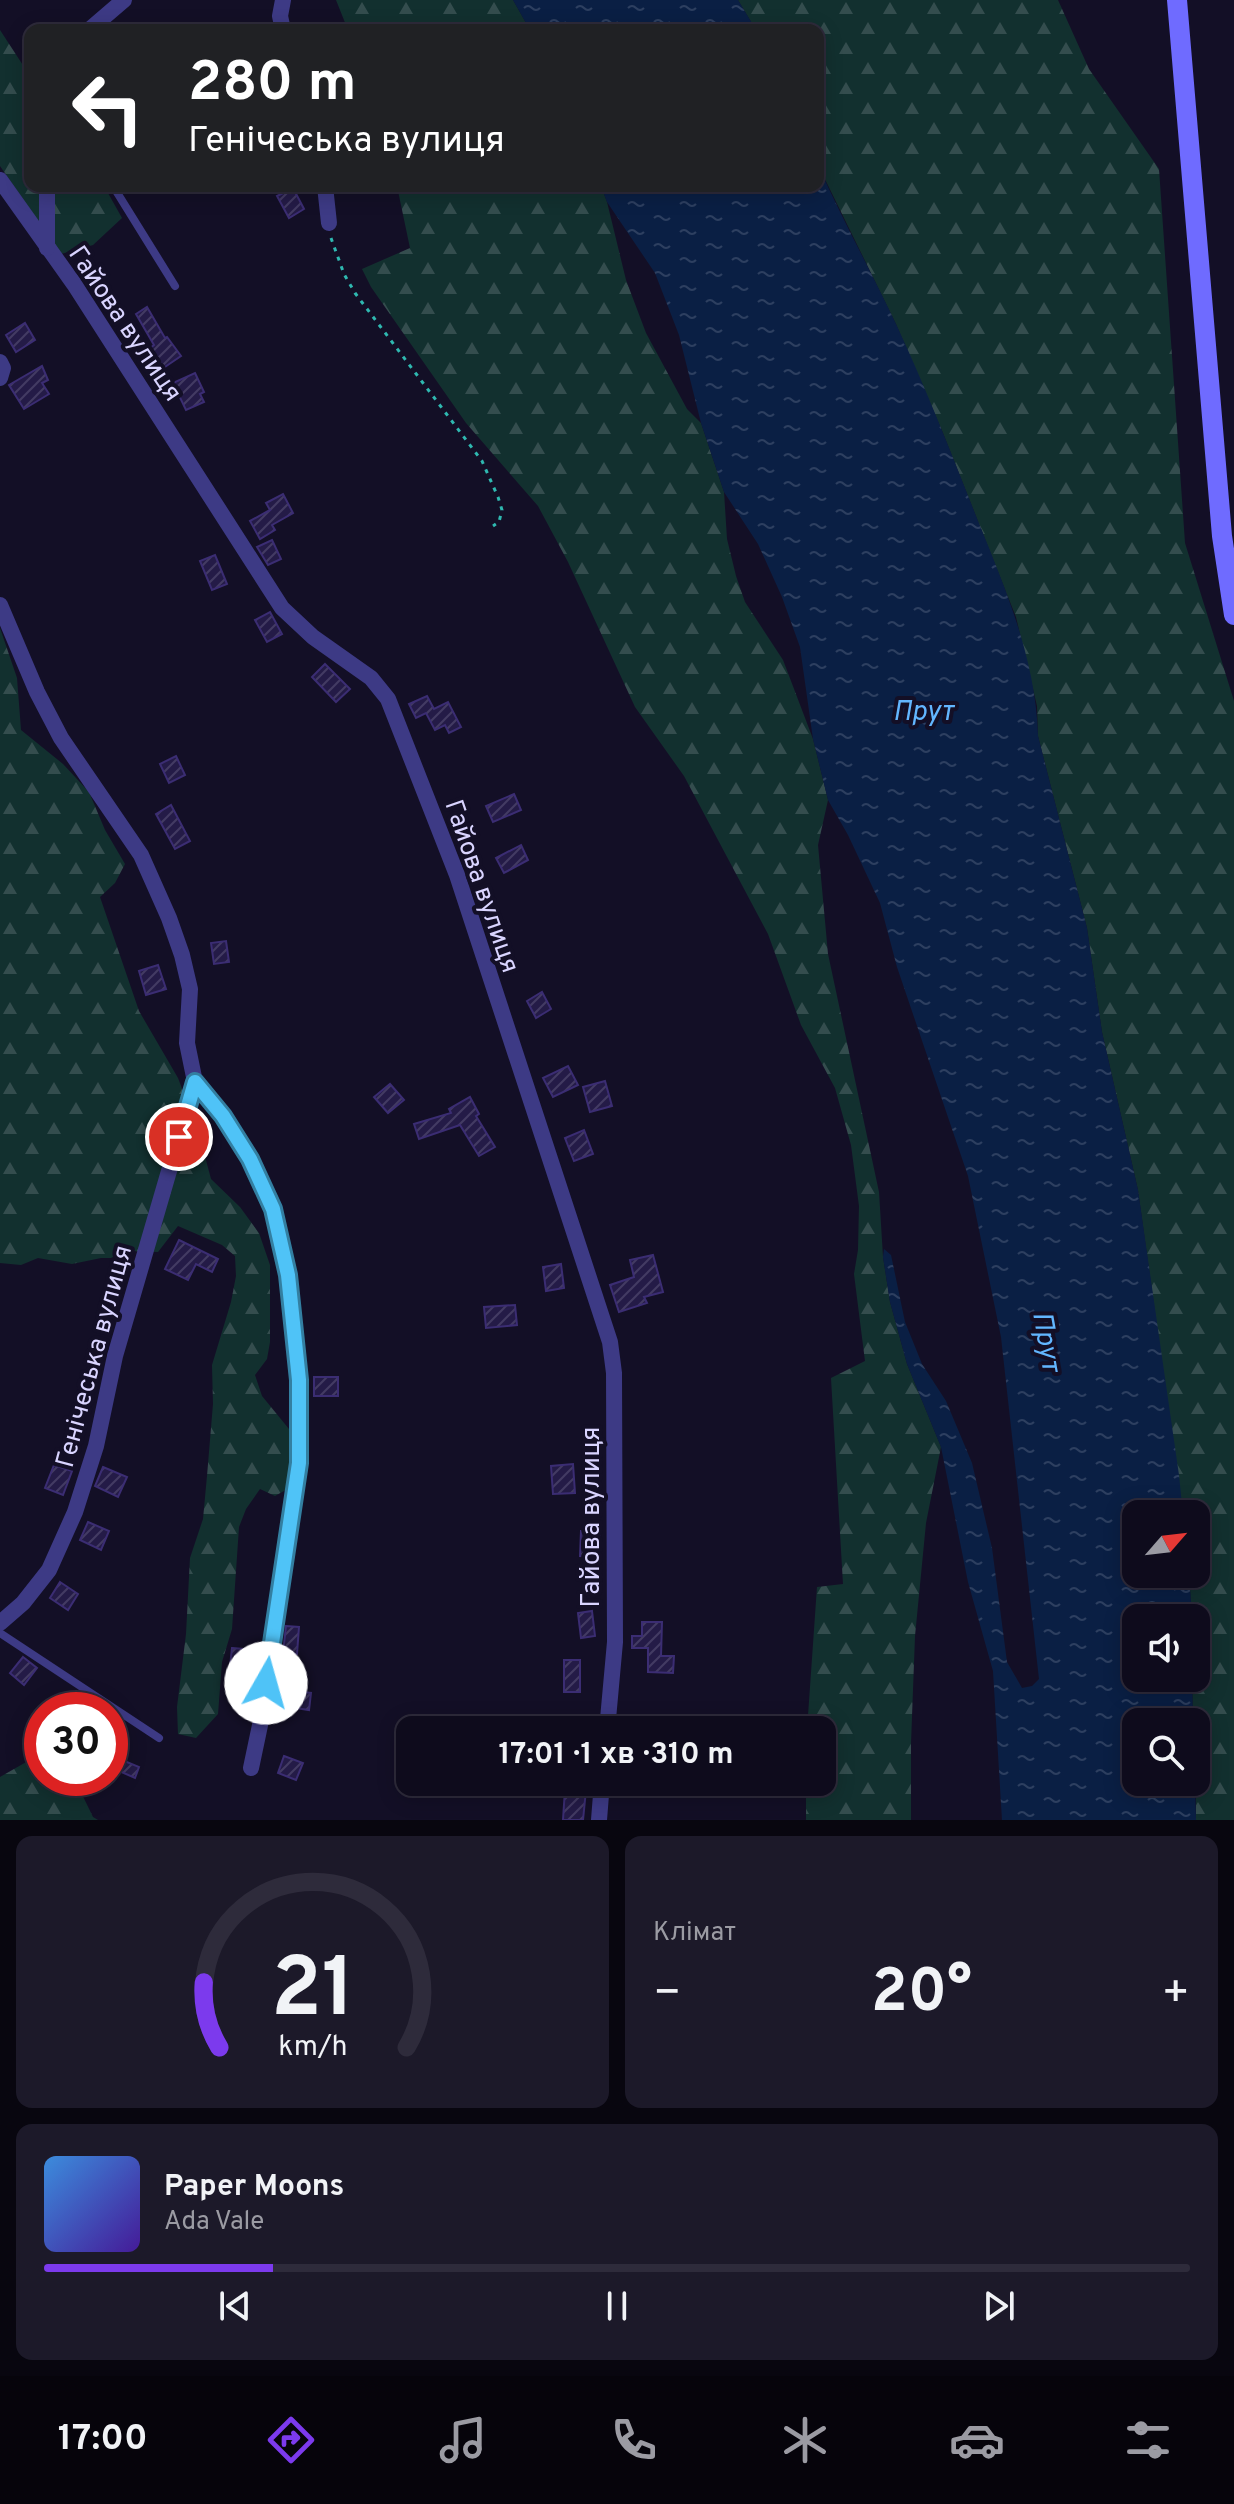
<!DOCTYPE html>
<html lang="uk">
<meta charset="utf-8">
<style>
:root{--surface:#0e0b1c;--page:#1c1929;--text:#f1f3f6;--muted:#9b9ba3;--line:#2e2b3b;--accent:#7c3aed}
body{margin:0;font-family:Overpass,sans-serif;background:var(--page);color:var(--text);height:100vh;display:flex;flex-direction:column;font-size:30px;white-space:nowrap}
*{box-sizing:border-box;margin:0}
p{font-size:26px;color:var(--muted)}
.icon{flex:none;width:44px;height:44px;fill:none;stroke:currentColor;stroke-width:2;stroke-linecap:round;stroke-linejoin:round}
.map{position:relative;height:1820px;overflow:hidden}
.sheet{display:flex;flex-direction:column;gap:16px;padding:16px;background:#08060f;flex:1}
.sheet>*{flex:none}
.hud{position:absolute;left:24px;top:24px;width:800px;height:168px;border-radius:16px;box-shadow:0 4px 20px #0003,0 0 0 2px var(--line);background:#202124;color:#fff;overflow:hidden}
.needle{width:52px;rotate:62deg}
.controls{position:absolute;left:1122px;top:1500px;display:grid;gap:16px}
.controls a{display:grid;place-items:center;width:88px;height:88px;border-radius:16px;background:var(--surface);box-shadow:0 4px 20px #0003,0 0 0 2px var(--line);font-size:40px}
.speed{position:absolute;left:24px;top:1692px;display:flex;gap:16px;font-size:40px;font-weight:700;text-align:center}
.speed>*{display:grid;place-content:center;width:104px;height:104px;border-radius:50%;background:var(--surface);box-shadow:0 4px 20px #0003,0 0 0 2px var(--line);line-height:1}
.speed .limit{border:12px solid #d22;background:#fff;color:#111}
.pin{position:absolute;display:grid;place-items:center;width:68px;height:68px;color:#fff;margin:-34px;border:4px solid #fff;border-radius:50%;box-shadow:0 2px 8px #0007}
.me{position:absolute;width:88px;margin:-44px;rotate:7deg;stroke-linejoin:round;filter:drop-shadow(0 0 6px #0008)}
.turn{display:flex;align-items:center;gap:28px;height:168px;padding:0 32px;font-size:36px}
.turn .icon{width:104px;height:104px;stroke-width:2.5}
.turn b{display:block;font-size:56px;line-height:68px}
.big{font-size:60px;font-weight:700;line-height:1.1}
.sheet .card{flex:1;display:flex;flex-direction:column;justify-content:center;gap:12px;min-width:0;padding:0 28px;border-radius:16px;background:var(--page)}
.sheet .dial{align-items:center;gap:0}
.dial svg{height:208px;overflow:visible;fill:none;stroke:var(--line);stroke-width:7;stroke-linecap:round;text-anchor:middle}
.dial text{fill:var(--text);stroke:none}
.song{display:flex;align-items:center;gap:24px}
.cover{width:96px;height:96px;border-radius:12px;background:linear-gradient(135deg,hsl(210 70% 55%),hsl(260 70% 35%))}
.played{height:8px;border-radius:4px;background:linear-gradient(90deg,var(--accent) 20%,var(--line) 20%)}
.keys{display:flex;justify-content:space-around;direction:ltr}
.heat{display:flex;justify-content:space-between;align-items:center;font-size:44px;direction:ltr}
.sheet .tiles{flex:1;display:grid;gap:16px;grid-template-columns:1fr 1fr}
.card:last-child{grid-column:span 2}
.trip{position:absolute;left:396px;top:1716px;width:440px;height:80px;border-radius:16px;background:var(--surface);box-shadow:0 4px 20px #0003,0 0 0 2px var(--line);font-weight:700;line-height:80px;text-align:center}
.dock{display:flex;height:128px;justify-content:space-around;align-items:center;background:#06040b;color:var(--muted)}
.dock .icon{width:56px;height:56px}
.dock .selected{color:var(--accent)}
.dock b{font-size:36px;color:var(--text)}
.map>svg:first-child{display:block}
.forest{fill:url(#forest-firs)}
.water{fill:url(#water-ripples)}
.building{fill:url(#building-hatch);stroke:#3b2d73;stroke-width:2}
.lines{fill:none;stroke-linecap:round;stroke-linejoin:round}
.path{stroke:#2fb8b0;stroke-width:3;stroke-dasharray:4 6;stroke-linecap:butt}
.lane{stroke:#3d3a85;stroke-width:8}
.street{stroke:#3d3a85;stroke-width:16}
.secondary{stroke:#6f6bff;stroke-width:20}
.route-casing{stroke:#337fa1;stroke-width:20}
.route{stroke:#4fc3f7;stroke-width:14}
.labels{text-anchor:middle;stroke-width:8;stroke-linejoin:round;paint-order:stroke}
.street-label{font-size:26px;fill:#d9d4ff;stroke:#130f26}
.water-label{font-size:28px;font-style:italic;fill:#62b6ff;stroke:#130f26}
</style>
<div class="map">
<svg width="1234" height="1820" viewBox="0 0 1234 1820">
<defs>
<pattern id="forest-firs" width="22" height="20" patternUnits="userSpaceOnUse" patternTransform="scale(2)"><rect width="22" height="20" fill="#12302f"/><path d="M5 1l3.5 6h-7zM16 11l3.5 6h-7z" fill="#344d4e"/></pattern>
<pattern id="water-ripples" width="26" height="14" patternUnits="userSpaceOnUse" patternTransform="scale(2)"><rect width="26" height="14" fill="#0a1f44"/><path d="M2 4q2-2 4 0t4 0M15 11q2-2 4 0t4 0" fill="none" stroke="#2d3f60"/></pattern>
<pattern id="building-hatch" width="6" height="6" patternUnits="userSpaceOnUse" patternTransform="scale(2)"><rect width="6" height="6" fill="#241b47"/><path d="M-1 1l2-2M0 6l6-6M5 7l2-2" fill="none" stroke="#433b63"/></pattern>
</defs>
<rect width="100%" height="100%" fill="#130f26"/>
<!-- forest -->
<g class="forest">
<path d="M336 0H513L530 30H348Z"/>
<path d="M738 0H1058L1089 69 1159 169 1185 543 1234 701V1820H1196V1722H1193L1192 1678H1196V1618H1192L1189 1574H1196V1514H1183L1138 1190 1102 1032 1087 928 1038 736 1037 706 1016 617 943 433 896 324 818 165V30H756Z"/>
<path d="M0 30 30 76V186H104L122 218 93 245 61 254 0 166Z"/>
<path d="M397 186H601L607 202 626 280 646 333 687 409 701 423 724 492 727 539 736 576 745 602 783 660 813 739 828 800 818 845 828 954 879 1192 883 1257 890 1302 907 1364 941 1447 926 1523 915 1636 911 1743V1820H806V1782H822V1730H807L817 1587 843 1584 831 1378 865 1361 854 1274 858 1250 859 1206 851 1145 835 1088 801 1025 768 934 684 776 635 707 568 562 538 506 466 423 371 287 362 269 410 248Z"/>
<path d="M0 628 17 678 21 730 63 764 89 792 105 830 125 864 115 883 100 897 139 1011 178 1078 199 1134 211 1179 240 1207 259 1233 270 1265V1342L267 1359 255 1375 262 1396 289 1429 293 1460 291 1487 275 1496 260 1489 246 1509 239 1527 232 1629 222 1662 218 1714 196 1738 178 1734 177 1707 186 1634 190 1558 203 1519 207 1476 213 1404 212 1365 231 1302 236 1276 235 1256 222 1245 178 1226 158 1252 128 1251 116 1258H101L72 1264 38 1258 21 1265 0 1263Z"/>
<path d="M42 1753V1778H74L93 1817 98 1820H0V1777Z"/>
</g>
<!-- water -->
<g class="water">
<path d="M513 0H738L756 30H530Z"/>
<path d="M818 165C842 219 871 271 896 324 926 388 952 455 978 521 1006 590 1036 660 1038 736L1087 928 1102 1032 1138 1190 1179 1475 1183 1514H1136V1574H1189L1192 1618H1136V1678H1192L1193 1722H1136V1782H1195L1196 1820H1002L993 1671 968 1582 941 1447 907 1364 890 1302 883 1257 884 1249 891 1255 905 1322 922 1364 946 1401 972 1463 992 1548 1007 1662 1022 1688 1032 1686 1039 1679 1001 1337 968 1176 897 967 880 903 848 835 828 800 813 739 800 647 782 597 758 544 724 492 701 423 679 335 655 273 607 202 601 186H818Z"/>
</g>
<!-- building -->
<g class="building">
<path d="M293 188 304 209 289 218 277 196Z"/>
<path d="M147 307 165 338 167 337 181 356 159 371 145 352 154 345 136 314Z"/>
<path d="M25 323 35 340 16 352 6 335Z"/>
<path d="M42 366 48 380 42 383 49 394 24 409 9 385Z"/>
<path d="M195 373 204 392 200 394 204 402 186 410 173 383Z"/>
<path d="M283 494 293 513 272 525 275 530 260 539 250 521 270 510 266 503Z"/>
<path d="M272 540 281 559 268 565 257 547Z"/>
<path d="M215 555 227 584 212 590 200 561Z"/>
<path d="M270 612 282 634 267 642 255 620Z"/>
<path d="M325 664 350 689 336 702 312 677Z"/>
<path d="M427 696 434 709 448 702 461 727 449 733 445 725 435 730 426 713 416 718 409 704Z"/>
<path d="M176 756 185 775 169 783 160 764Z"/>
<path d="M514 794 521 810 493 822 486 806Z"/>
<path d="M171 805 190 841 175 849 156 814Z"/>
<path d="M521 845 528 860 504 873 496 858Z"/>
<path d="M226 941 229 962 214 964 211 943Z"/>
<path d="M158 965 166 989 146 995 139 971Z"/>
<path d="M542 992 551 1009 536 1018 527 1001Z"/>
<path d="M568 1066 578 1085 553 1097 543 1078Z"/>
<path d="M605 1081 612 1106 590 1112 583 1087Z"/>
<path d="M390 1084 404 1100 388 1113 374 1097Z"/>
<path d="M470 1097 479 1114 476 1116 495 1147 479 1156 460 1125 419 1139 414 1124 451 1113 449 1109Z"/>
<path d="M584 1130 593 1154 574 1161 565 1138Z"/>
<path d="M179 1240 218 1259 212 1272 196 1264 188 1280 165 1269Z"/>
<path d="M653 1255 663 1292 644 1297 647 1303 619 1312 610 1285 634 1277 630 1260Z"/>
<path d="M561 1264 564 1288 546 1291 543 1267Z"/>
<path d="M515 1305 517 1325 486 1328 484 1307Z"/>
<rect x="314" y="1377" width="24" height="19"/>
<path d="M573 1464 575 1493 553 1494 551 1466Z"/>
<path d="M54 1465 72 1471 63 1495 45 1488Z"/>
<path d="M103 1467 127 1477 118 1497 95 1486Z"/>
<path d="M88 1522 109 1531 101 1550 80 1540Z"/>
<path d="M581 1531 600 1532 599 1557 580 1556Z"/>
<path d="M60 1582 78 1594 68 1610 50 1598Z"/>
<path d="M592 1611 595 1636 581 1638 578 1613Z"/>
<path d="M642 1622H662L661 1656H674L673 1673 648 1672V1648H632V1636H642Z"/>
<path d="M286 1626 299 1627 297 1654 283 1653Z"/>
<path d="M232 1648 244 1649 242 1676 229 1675Z"/>
<path d="M23 1657 37 1668 24 1685 10 1673Z"/>
<rect x="564" y="1660" width="16" height="32"/>
<path d="M277 1689 311 1693 309 1710 275 1705Z"/>
<path d="M110 1755 139 1767 135 1778 110 1767Z"/>
<path d="M284 1756 303 1763 296 1780 278 1773Z"/>
<path d="M565 1789 586 1790 583 1820H563Z"/>
</g>
<g class="lines">
<!-- path -->
<path class="path" d="M331 238 344 274 355 293 482 461 498 497 502 510 499 522 493 526"/>
<!-- lane -->
<g class="lane">
<path d="M113 186 175 286"/>
<path d="M0 1633 159 1738"/>
</g>
<!-- street -->
<g class="street">
<path d="M283 0 280 16 283 30"/>
<path d="M89 30 124 0"/>
<path d="M0 180 74 284 282 608 313 637 371 678 388 699 457 875 610 1342 614 1373 615 1642 607 1730"/>
<path d="M325 186 329 223"/>
<path d="M47 248V186"/>
<path d="M0 362 3 368 0 378"/>
<path d="M0 605 37 692 61 738 141 855 169 918 182 955 190 989 187 1043 195 1082 223 1116 250 1159 273 1209 288 1275 299 1380V1463L263 1711 251 1768"/>
<path d="M0 1623 23 1603 49 1570 75 1512 96 1446 115 1356 195 1082"/>
<path d="M599 1820 602 1782"/>
</g>
<!-- secondary -->
<path class="secondary" d="M1177 0 1222 536 1234 615"/>
</g>
<g class="lines">
<!-- route casing -->
<g class="route-casing">
<path id="route" d="M179 1137 195 1082 223 1116 250 1159 273 1209 288 1275 299 1380V1463L266 1683"/>
</g>
<!-- route -->
<use href="#route" class="route"/>
</g>
<g class="labels">
<!-- street labels -->
<g class="street-label">
<text transform="translate(126 323) rotate(56)" y="9">Гайова вулиця</text>
<text transform="translate(483 886) rotate(71)" y="9">Гайова вулиця</text>
<text transform="translate(93 1356) rotate(-75)" y="9">Генічеська вулиця</text>
<text transform="translate(590 1517) rotate(-90)" y="9">Гайова вулиця</text>
</g>
<!-- water labels -->
<g class="water-label">
<text x="923" y="720">Прут</text>
<text transform="translate(1048 1341) rotate(80)" y="10">Прут</text>
</g>
</g>
</svg>
<div class="controls">
<a><svg class="needle" viewBox="-14 -14 28 28"><path d="M0-13l5 13h-10z" fill="#e53935"/><path d="M0 13l5-13h-10z" fill="#9b9ba3"/></svg></a>
<a><svg class="icon" aria-label="sound" viewBox="0 0 24 24"><path d="M4 9h4l5-4v14l-5-4H4zM17 9q2 3 0 6"/></svg></a>
<a><svg class="icon" aria-label="search" viewBox="0 0 24 24"><circle cx="10" cy="10" r="6"/><path d="M15 15l6 6"/></svg></a>
</div>
<div class="speed"><div class="limit">30</div></div>
<div class="pin" style="left:179px;top:1137px;background:#d93025"><svg class="icon" aria-label="arrive" viewBox="0 0 24 24"><path d="M6 21V4h12l-3 4 3 4H6"/></svg></div>
<svg class="me" style="left:266px;top:1683px" viewBox="-20 -20 40 40"><circle r="19" fill="#fff"/><path d="M0-13L10 11 0 6-10 11z" fill="#4fc3f7"/></svg>
<div class="trip">17:01 · 1 хв · 310 m</div>
<div class="hud">
<div class="turn"><svg class="icon" aria-label="left" viewBox="0 0 24 24"><path d="M17 20v-9H6M10 6l-5 5 5 5"/></svg><div><b>280 m</b>Генічеська вулиця</div></div>
</div>
</div>
<section class="sheet">
<div class="tiles">
<div class="card dial"><svg viewBox="0 0 100 80">
<path d="M14 69A42 42 0 1 1 86 69"/>
<path d="M14 69A42 42 0 0 1 8 44" stroke="#7c3aed"/>
<text x="50" y="56" font-size="32" font-weight="700">21</text>
<text x="50" y="72" font-size="11">km/h</text>
</svg></div>
<div class="card"><p>Клімат</p>
<div class="heat"><a>−</a><b class="big">20°</b><a>+</a></div>
</div>
<div class="card">
<div class="song"><i class="cover"></i><div><b>Paper Moons</b><p>Ada Vale</p></div></div>
<div class="played"></div>
<div class="keys"><svg class="icon" aria-label="previous" viewBox="0 0 24 24"><path d="M18 5L8 12l10 7zM5 5v14"/></svg><svg class="icon" aria-label="pause" viewBox="0 0 24 24"><path d="M8 5v14M16 5v14"/></svg><svg class="icon" aria-label="next" viewBox="0 0 24 24"><path d="M6 5l10 7-10 7zM19 5v14"/></svg></div>
</div>
</div>
</section>
<nav class="dock">
<b>17:00</b>
<svg class="icon selected" aria-label="directions" viewBox="0 0 24 24"><path d="M12 3l9 9-9 9-9-9zM9 14v-3h6M13 9l2 2-2 2"/></svg>
<svg class="icon" aria-label="music" viewBox="0 0 24 24"><path d="M9 18V5l10-2v13"/><circle cx="6" cy="18" r="3"/><circle cx="16" cy="16" r="3"/></svg>
<svg class="icon" aria-label="phone" viewBox="0 0 24 24"><path d="M5 4h4l2 5-3 2q2 4 5 5l2-3 5 2v4C11 20 4 13 5 4z"/></svg>
<svg class="icon" aria-label="climate" viewBox="0 0 24 24"><path d="M12 3v18M4 7l16 10M4 17L20 7"/></svg>
<svg class="icon" aria-label="car" viewBox="0 0 24 24"><path d="M5 17H2v-5l4-1 3-4h7l3 4 3 1v5h-3M9 17h6M6 11h13"/><circle cx="7" cy="17" r="2"/><circle cx="17" cy="17" r="2"/></svg>
<svg class="icon" aria-label="filters" viewBox="0 0 24 24"><path d="M4 7h16M4 17h16"/><circle cx="9" cy="7" r="2"/><circle cx="15" cy="17" r="2"/></svg>
</nav>
